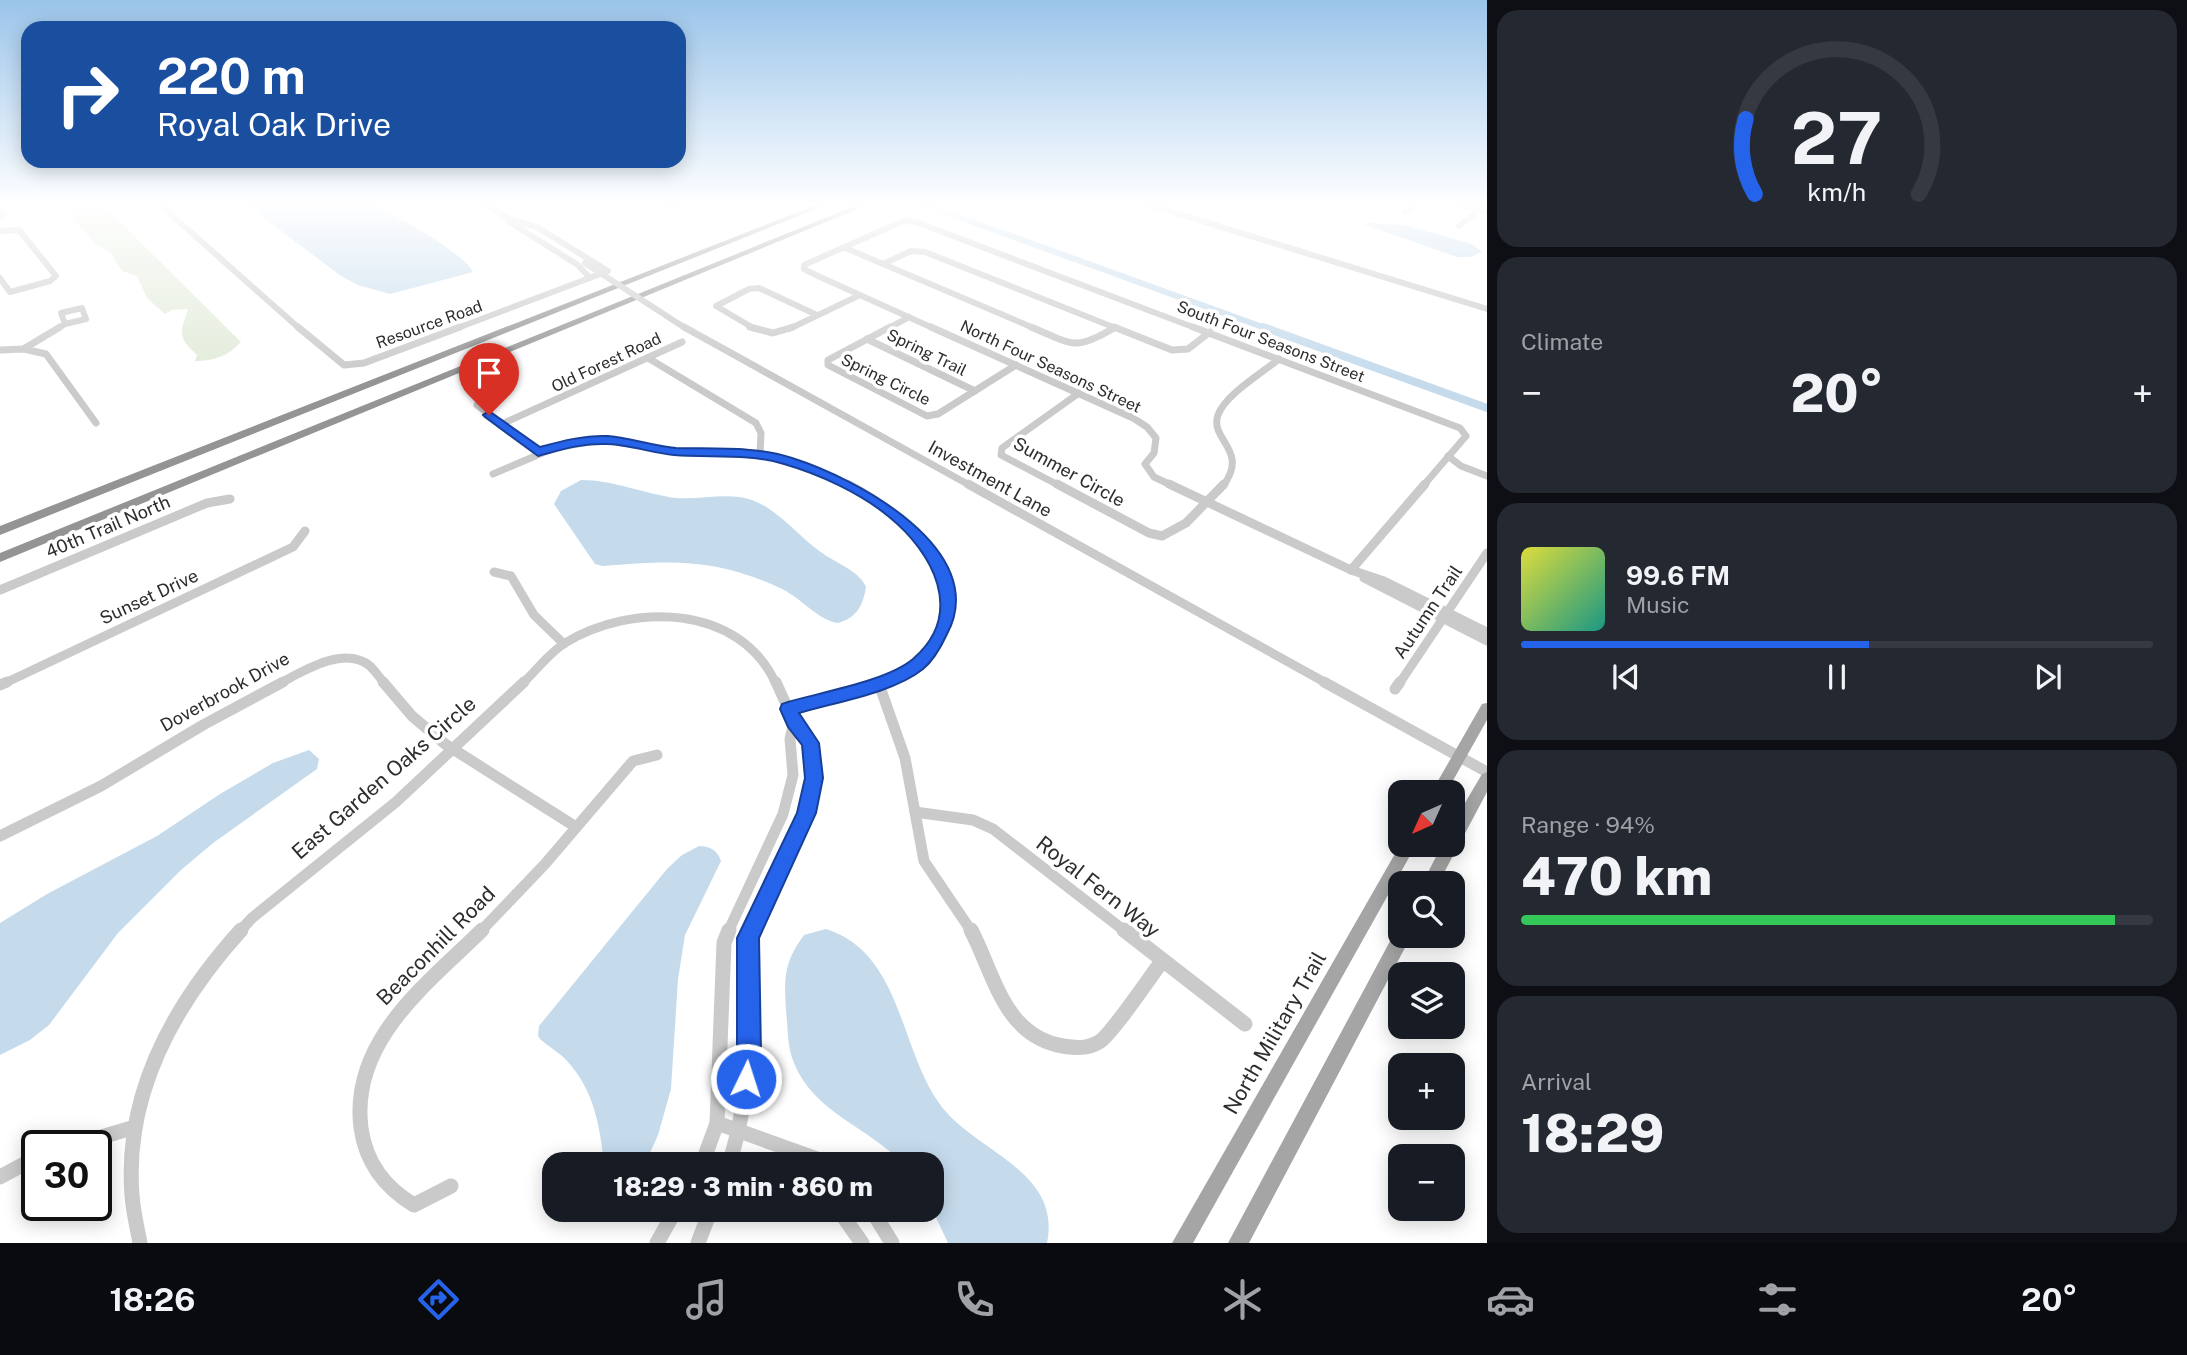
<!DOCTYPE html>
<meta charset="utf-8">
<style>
:root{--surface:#171b24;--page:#242831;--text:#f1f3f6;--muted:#9ea1a6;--line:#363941;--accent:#2563eb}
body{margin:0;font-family:"Public Sans",sans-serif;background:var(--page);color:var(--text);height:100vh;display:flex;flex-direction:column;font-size:26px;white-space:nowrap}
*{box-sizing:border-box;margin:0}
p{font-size:23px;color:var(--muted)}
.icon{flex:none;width:38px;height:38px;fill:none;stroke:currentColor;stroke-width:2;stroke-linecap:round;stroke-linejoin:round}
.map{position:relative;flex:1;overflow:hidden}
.panel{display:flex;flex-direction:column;gap:10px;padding:10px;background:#0d0f14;width:700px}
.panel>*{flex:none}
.hud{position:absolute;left:21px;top:21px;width:665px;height:147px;border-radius:21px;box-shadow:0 4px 18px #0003;background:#1a4fa0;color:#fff;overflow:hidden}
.needle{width:46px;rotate:225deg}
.buttons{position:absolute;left:1388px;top:780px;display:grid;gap:14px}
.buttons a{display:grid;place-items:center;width:77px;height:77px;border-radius:14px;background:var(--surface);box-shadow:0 4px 18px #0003;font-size:35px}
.speed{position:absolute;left:21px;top:1130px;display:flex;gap:14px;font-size:35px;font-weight:700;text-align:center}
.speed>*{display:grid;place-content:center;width:91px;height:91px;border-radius:50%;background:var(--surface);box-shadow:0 4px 18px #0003;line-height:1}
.speed .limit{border:4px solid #111;border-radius:10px;background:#fff;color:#111}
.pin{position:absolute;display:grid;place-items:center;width:60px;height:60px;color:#fff;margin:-72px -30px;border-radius:50% 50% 50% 0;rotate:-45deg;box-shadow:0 0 7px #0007}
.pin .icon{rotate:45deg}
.me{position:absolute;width:77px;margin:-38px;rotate:4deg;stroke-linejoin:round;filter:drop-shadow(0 0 5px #0008)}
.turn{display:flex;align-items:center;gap:24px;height:147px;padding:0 21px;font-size:32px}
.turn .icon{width:91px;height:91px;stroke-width:2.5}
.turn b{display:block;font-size:49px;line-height:60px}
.big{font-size:52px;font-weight:800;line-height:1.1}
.panel .tile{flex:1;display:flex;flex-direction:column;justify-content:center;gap:10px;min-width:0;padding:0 24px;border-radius:21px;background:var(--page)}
.panel .dial{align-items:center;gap:0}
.dial svg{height:182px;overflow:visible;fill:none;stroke:var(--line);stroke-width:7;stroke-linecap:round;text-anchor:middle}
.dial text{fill:var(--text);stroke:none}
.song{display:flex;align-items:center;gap:21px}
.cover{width:84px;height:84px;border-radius:10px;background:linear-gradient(135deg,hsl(60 70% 55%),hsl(170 70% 35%))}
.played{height:7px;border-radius:4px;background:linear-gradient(90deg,var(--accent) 55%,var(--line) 55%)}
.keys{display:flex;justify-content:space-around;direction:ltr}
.heat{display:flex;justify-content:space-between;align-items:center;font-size:38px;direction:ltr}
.charge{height:10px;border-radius:5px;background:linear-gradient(90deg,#34c759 94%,var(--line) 0)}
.trip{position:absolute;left:542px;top:1152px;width:402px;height:70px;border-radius:21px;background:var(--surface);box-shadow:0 4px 18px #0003;font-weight:800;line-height:70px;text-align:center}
.menu{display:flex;height:112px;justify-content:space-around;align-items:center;background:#090b0e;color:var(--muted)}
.menu .icon{width:49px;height:49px}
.menu .on{color:var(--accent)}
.menu b{font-size:32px;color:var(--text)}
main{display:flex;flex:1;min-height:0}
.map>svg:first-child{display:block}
.green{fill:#e2ebd9}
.water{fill:#c5dbec}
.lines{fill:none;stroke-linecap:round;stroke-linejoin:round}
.canal-far1{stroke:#c5dbec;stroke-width:6}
.canal{stroke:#c5dbec;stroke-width:8}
.minor-far4{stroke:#cacaca;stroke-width:6}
.minor-far3{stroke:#cacaca;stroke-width:7}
.minor-far2{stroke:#cacaca;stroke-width:9}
.minor-far1{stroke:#cacaca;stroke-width:11}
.minor{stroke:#cacaca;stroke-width:15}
.major{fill:#a5a5a5;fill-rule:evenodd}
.highway{fill:#949494;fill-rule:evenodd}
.minor-bridge{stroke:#cacaca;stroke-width:6}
.route{fill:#2563eb;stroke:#184099;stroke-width:2}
.labels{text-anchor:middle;stroke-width:7;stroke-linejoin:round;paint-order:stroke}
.far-street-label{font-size:16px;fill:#2d2d2d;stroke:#fff}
.street-label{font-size:18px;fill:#2d2d2d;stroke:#fff}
.near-street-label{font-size:21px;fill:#2d2d2d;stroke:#fff}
</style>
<main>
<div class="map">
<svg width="1487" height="1243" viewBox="0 0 1487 1243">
<rect width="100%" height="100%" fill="#fff"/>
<!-- green -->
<path class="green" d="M66 203H101L241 342C228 356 214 361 195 361L197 355C177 336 180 334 188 309L172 310 165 314 147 298 137 276 122 271 111 253 96 244 76 222Z"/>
<!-- water -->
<g class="water">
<path d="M244 203H376L378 209C399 216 463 253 473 272L390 294 358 285 341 276Z"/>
<path d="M1371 223 1404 225 1472 244 1482 252 1470 257H1457L1363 224Z"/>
<path d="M581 480C614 480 644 494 676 498 701 500 729 492 752 500 781 511 799 538 825 555 839 564 860 572 866 587 863 606 856 619 837 623 817 619 801 598 782 589 716 558 674 560 603 566L595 564 554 504 561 491Z"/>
<path d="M309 750 319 759 317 769 213 843 181 870 118 933 49 1025 30 1040 0 1055V923L47 894 157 836 220 794 273 763Z"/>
<path d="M699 846C710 846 718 851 721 861L685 935 678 979 671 1089 658 1135 645 1164H604C600 1126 594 1090 567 1061 560 1053 549 1047 541 1040L538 1036 539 1026 667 869 682 855Z"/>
<path d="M826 929C901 952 900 1049 939 1103 973 1152 1062 1169 1047 1243H948L932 1209 933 1164H903C869 1127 814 1113 794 1063 787 1047 788 1028 786 1010 784 978 784 962 804 935Z"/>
</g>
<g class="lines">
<!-- canal-far1 -->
<path class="canal-far1" d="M920 203 1268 329"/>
<!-- canal -->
<path class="canal" d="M1263 327 1487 408"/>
<!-- minor-far4 -->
<g class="minor-far4">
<path d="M158 203 300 329"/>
<path d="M483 203 515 222"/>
<path d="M668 203 678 207"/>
<path d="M1144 203 1487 309"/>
<path d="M1455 203 1487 212"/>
<path d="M0 207 5 214 0 217"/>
<path d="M1405 212 1417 203"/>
<path d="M508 221 578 265 590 278"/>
<path d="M1459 226 1479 210"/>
<path d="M0 231 19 230 56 276 50 281 10 292 0 278"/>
<path d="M843 247 1036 329"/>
<path d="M883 264 911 251 925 252 1118 329"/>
<path d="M82 308 86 319 65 324 61 313Z"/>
<path d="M679 324 687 329"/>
<path d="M57 329 65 324"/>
<path d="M455 329 608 271 537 227 512 220"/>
<path d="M755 329 716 306 749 289 759 288 817 315"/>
<path d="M789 329 860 295"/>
<path d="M887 329 909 317"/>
<path d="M935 329 818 276 804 269V265L903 221 916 222 1198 329"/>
</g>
<!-- minor-far3 -->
<g class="minor-far3">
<path d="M298 327 344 365 364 363 460 327"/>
<path d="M684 327 971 486"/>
<path d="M750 327 773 333 793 327"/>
<path d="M890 327 828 360V365L927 416 938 414 1016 365"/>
<path d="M931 327 1133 418 1147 427 1156 438 1154 453 1145 464 1154 477 1173 486"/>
<path d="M1031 327C1073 344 1073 352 1114 328"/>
<path d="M1114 327 1172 350 1188 349 1210 332"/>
<path d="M1193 327 1460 428 1466 436 1423 486"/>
<path d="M867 339 975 391"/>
<path d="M25 348 60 327"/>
<path d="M0 350 24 349 46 354 96 423"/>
<path d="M648 358 756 423 761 433 760 454"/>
<path d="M477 405 538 452"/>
<path d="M502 424 682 342"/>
<path d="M1448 456 1461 466 1487 476"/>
<path d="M493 474 554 448 602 440 687 453 750 454 775 457 810 468 850 486"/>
<path d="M1060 486 1001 455 1002 448 1079 393"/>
<path d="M1223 486C1250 450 1209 440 1218 415 1225 395 1263 372 1279 359"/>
</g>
<!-- minor-far2 -->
<g class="minor-far2">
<path d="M847 484C899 510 975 573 938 637 925 661 907 674 882 684"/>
<path d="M968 484 1328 684"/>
<path d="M1057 484 1149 533 1162 536 1186 523 1224 484"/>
<path d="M1169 484 1351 570"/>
<path d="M1351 570 1384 581 1487 632"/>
<path d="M1351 570 1425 484"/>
<path d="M494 572 511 576 534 615 564 644"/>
<path d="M1364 578 1487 641"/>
<path d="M0 590 207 503 230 499"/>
<path d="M3 684 293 547 305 531"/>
<path d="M279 684C303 671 344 645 370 666 375 671 380 678 385 684"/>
<path d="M522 684C536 671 549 653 565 643 632 602 740 604 776 684"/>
<path d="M1399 684 1487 553"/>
</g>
<!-- minor-far1 -->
<g class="minor-far1">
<path d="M383 682 412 716 445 744 576 827"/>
<path d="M1324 682 1487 772"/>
<path d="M879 684 905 758 924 861 972 932"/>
<path d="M0 685 7 682"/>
<path d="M1395 689 1400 682"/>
<path d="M788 709 886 682"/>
<path d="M915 812 973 820 993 829 1126 932"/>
<path d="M0 836 101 786 203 725 283 682"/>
<path d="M239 932 252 918 396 802 524 682"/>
<path d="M480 932 545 864 633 761 657 755"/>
<path d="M728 932 783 814 793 775 790 739 794 722"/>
<path d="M751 932 806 813 814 778 810 743 794 722 776 682"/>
</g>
<!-- minor -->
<g class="minor">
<path d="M971 930C995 976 1004 1036 1063 1046 1076 1048 1087 1049 1099 1042 1111 1035 1151 976 1162 961"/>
<path d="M1124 930 1245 1024"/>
<path d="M717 1123 831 1164"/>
<path d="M71 1146 135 1127"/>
<path d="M704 1160 738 1164"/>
<path d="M702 1164 717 1123 724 943 729 930"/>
<path d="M729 1164C753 1091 749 1014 748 938L752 930"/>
<path d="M0 1177 37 1157"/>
<path d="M451 1186 414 1205C384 1187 366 1163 361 1128 350 1041 426 985 482 930"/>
<path d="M838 1209 862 1243"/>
<path d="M871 1209 892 1243"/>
<path d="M140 1243C137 1227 133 1211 132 1195 124 1093 175 1003 241 930"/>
<path d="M657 1243 676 1209"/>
<path d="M698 1243 711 1209"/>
</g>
<!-- major -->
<g class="major">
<path d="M1487 703V720L1446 793H1431L1482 704Z"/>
<path d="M1487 772V792L1438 884H1422L1442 845H1452V825L1482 774Z"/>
<path d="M1400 845H1416L1193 1243H1172Z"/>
<path d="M1400 929V936H1410L1408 942 1249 1243H1228L1396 930Z"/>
</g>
<!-- highway -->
<g class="highway">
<path d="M821 203H831L0 535V526Z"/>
<path d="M862 203H872L0 562V553Z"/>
</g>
<!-- minor-bridge -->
<path class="minor-bridge" d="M585 263 679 324"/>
</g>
<!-- sky -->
<linearGradient id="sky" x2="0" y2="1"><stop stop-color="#9ac4ea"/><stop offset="0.54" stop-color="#fff"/><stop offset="1" stop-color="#fff" stop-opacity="0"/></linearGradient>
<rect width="1487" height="377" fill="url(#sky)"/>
<!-- route -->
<path class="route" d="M489 411 540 447C562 441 585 435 608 436 631 438 653 446 676 448 715 449 755 446 792 458 856 478 992 550 947 634 941 647 934 660 923 669 893 693 836 702 799 713L819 743 823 778 816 813 759 938 761 1054 754 1088 746 1091 738 1088 734 1079 737 1054V938L797 813 805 778 802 745 788 727 780 709 782 704 788 702C822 692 887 681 913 659 966 613 933 552 888 516 860 493 819 474 784 464 748 453 710 458 674 455 651 453 628 444 606 444 582 443 561 450 538 456L485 417 483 415Z"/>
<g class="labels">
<!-- far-street labels -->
<g class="far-street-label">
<text transform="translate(429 324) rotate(-20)" y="6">Resource Road</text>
<text transform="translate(1271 341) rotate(21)" y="6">South Four Seasons Street</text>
<text transform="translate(927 352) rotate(26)" y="6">Spring Trail</text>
<text transform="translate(606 362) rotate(-25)" y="6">Old Forest Road</text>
<text transform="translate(1051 366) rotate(25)" y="6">North Four Seasons Street</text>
<text transform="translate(886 379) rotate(26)" y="6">Spring Circle</text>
</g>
<!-- street labels -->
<g class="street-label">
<text transform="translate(1069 472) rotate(29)" y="6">Summer Circle</text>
<text transform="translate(990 479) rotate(29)" y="6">Investment Lane</text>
<text transform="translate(108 527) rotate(-23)" y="6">40th Trail North</text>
<text transform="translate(149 597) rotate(-25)" y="6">Sunset Drive</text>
<text transform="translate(1428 612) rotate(-56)" y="6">Autumn Trail</text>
<text transform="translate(225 692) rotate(-29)" y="6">Doverbrook Drive</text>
</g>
<!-- near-street labels -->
<g class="near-street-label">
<text transform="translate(384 778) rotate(-41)" y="7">East Garden Oaks Circle</text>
<text transform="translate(1098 887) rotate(38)" y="7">Royal Fern Way</text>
<text transform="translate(436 946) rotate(-45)" y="7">Beaconhill Road</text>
<text transform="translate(1275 1033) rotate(-60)" y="7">North Military Trail</text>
</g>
</g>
</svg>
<div class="buttons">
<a><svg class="needle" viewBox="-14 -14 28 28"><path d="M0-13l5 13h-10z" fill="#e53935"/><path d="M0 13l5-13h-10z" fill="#9ea1a6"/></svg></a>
<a><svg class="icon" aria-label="search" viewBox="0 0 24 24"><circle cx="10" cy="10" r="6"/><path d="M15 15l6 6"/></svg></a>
<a><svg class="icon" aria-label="layers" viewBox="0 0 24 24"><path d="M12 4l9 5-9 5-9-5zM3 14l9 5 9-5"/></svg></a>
<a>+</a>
<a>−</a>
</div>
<div class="speed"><div class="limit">30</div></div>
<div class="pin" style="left:489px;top:415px;background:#d93025"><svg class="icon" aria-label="arrive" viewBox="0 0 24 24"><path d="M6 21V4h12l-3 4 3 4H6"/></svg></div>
<svg class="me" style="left:746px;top:1079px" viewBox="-20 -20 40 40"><circle r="17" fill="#2563eb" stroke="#fff" stroke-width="3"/><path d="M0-11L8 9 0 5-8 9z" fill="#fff"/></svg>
<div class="trip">18:29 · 3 min · 860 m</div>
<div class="hud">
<div class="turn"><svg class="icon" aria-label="right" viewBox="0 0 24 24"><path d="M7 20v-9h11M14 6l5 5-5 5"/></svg><div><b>220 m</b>Royal Oak Drive</div></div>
</div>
</div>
<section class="panel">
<div class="tile dial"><svg viewBox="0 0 100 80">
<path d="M14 69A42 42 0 1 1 86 69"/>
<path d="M14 69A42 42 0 0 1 10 36" stroke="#2563eb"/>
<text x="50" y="56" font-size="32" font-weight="700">27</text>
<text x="50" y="72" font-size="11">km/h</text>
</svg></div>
<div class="tile"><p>Climate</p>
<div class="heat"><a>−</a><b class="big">20°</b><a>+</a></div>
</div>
<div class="tile">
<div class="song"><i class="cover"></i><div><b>99.6 FM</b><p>Music</p></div></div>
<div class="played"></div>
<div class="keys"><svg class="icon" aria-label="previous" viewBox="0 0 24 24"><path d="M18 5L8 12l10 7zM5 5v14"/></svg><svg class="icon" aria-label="pause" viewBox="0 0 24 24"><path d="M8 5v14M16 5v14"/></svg><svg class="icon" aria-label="next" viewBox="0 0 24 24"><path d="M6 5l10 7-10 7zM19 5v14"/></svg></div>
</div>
<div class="tile"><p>Range · 94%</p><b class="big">470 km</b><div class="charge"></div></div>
<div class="tile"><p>Arrival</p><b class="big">18:29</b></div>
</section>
</main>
<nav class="menu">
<b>18:26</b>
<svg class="icon on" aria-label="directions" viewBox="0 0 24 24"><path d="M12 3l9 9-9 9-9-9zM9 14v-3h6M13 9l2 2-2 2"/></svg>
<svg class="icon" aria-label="music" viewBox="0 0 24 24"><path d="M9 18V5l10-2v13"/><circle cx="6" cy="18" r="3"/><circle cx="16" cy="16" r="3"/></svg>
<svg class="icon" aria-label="phone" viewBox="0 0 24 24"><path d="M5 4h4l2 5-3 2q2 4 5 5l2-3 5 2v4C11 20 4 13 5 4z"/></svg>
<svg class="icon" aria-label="climate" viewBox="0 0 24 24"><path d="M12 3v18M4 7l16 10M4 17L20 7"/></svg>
<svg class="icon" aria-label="car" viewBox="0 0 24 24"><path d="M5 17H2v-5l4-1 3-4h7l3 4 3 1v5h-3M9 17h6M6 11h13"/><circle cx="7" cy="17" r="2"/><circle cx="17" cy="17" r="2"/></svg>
<svg class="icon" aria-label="filters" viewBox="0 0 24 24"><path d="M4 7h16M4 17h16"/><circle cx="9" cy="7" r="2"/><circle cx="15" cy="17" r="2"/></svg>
<b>20°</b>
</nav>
